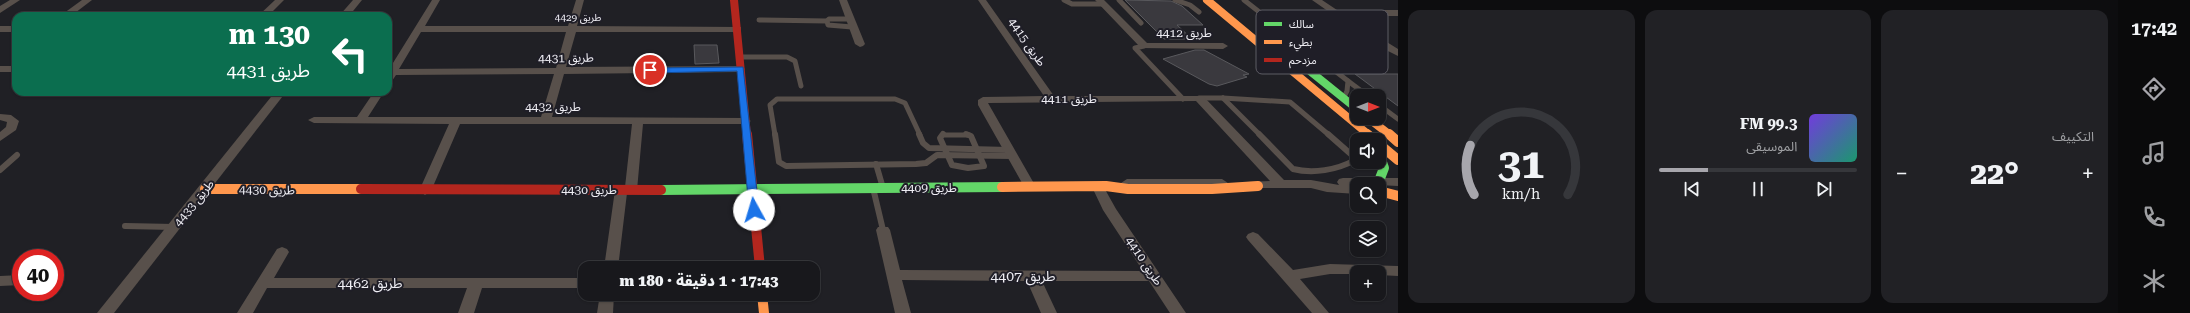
<!DOCTYPE html>
<html lang="ar">
<meta charset="utf-8">
<style>
:root{--surface:#18181c;--page:#212125;--text:#f1f3f6;--muted:#9fa0a3;--line:#36373b;--accent:#a7a6ac}
body{margin:0;font-family:"Roboto Serif","Noto Sans Arabic",serif;background:var(--page);color:var(--text);direction:rtl;height:100vh;display:flex;flex-direction:column;font-size:15px;white-space:nowrap}
*{box-sizing:border-box;margin:0}
p{font-size:13px;color:var(--muted)}
.icon{flex:none;width:22px;height:22px;fill:none;stroke:currentColor;stroke-width:2;stroke-linecap:round;stroke-linejoin:round}
.map{position:relative;flex:1;overflow:hidden;direction:ltr}
.sheet{display:flex;flex-direction:column;gap:10px;padding:10px;background:#0d0d0f;width:720px}
.sheet>*{flex:none}
.banner{position:absolute;left:12px;top:12px;width:380px;height:84px;border-radius:12px;box-shadow:0 1px 3px #0004,0 0 0 1px var(--line);direction:rtl;background:#0b6e4f;color:#fff;overflow:hidden}
.needle{width:26px;rotate:90deg}
.buttons{position:absolute;left:1350px;top:89px;display:grid;gap:8px}
.buttons a{display:grid;place-items:center;width:36px;height:36px;border-radius:8px;background:var(--surface);box-shadow:0 1px 3px #0004,0 0 0 1px var(--line);font-size:20px}
.speed{position:absolute;left:12px;top:249px;display:flex;gap:8px;font-size:20px;font-weight:700;text-align:center}
.speed>*{display:grid;place-content:center;width:52px;height:52px;border-radius:50%;background:var(--surface);box-shadow:0 1px 3px #0004,0 0 0 1px var(--line);line-height:1}
.speed .limit{border:6px solid #d22;background:#fff;color:#111}
.pin{position:absolute;display:grid;place-items:center;width:34px;height:34px;color:#fff;margin:-17px;border:2px solid #fff;border-radius:50%;box-shadow:0 1px 4px #0007}
.me{position:absolute;width:44px;margin:-22px;rotate:354deg;stroke-linejoin:round;filter:drop-shadow(0 0 3px #0008)}
.turn{display:flex;align-items:center;gap:14px;height:84px;padding:0 16px;font-size:18px}
.turn .icon{width:52px;height:52px;stroke-width:2.5}
.turn b{display:block;font-size:28px;line-height:34px}
.big{font-size:30px;font-weight:800;line-height:1.1}
.sheet .card{flex:1;display:flex;flex-direction:column;justify-content:center;gap:6px;min-width:0;padding:0 14px;border-radius:12px;background:var(--page)}
.sheet .dial{align-items:center;gap:0}
.dial svg{height:104px;overflow:visible;fill:none;stroke:var(--line);stroke-width:7;stroke-linecap:round;text-anchor:middle}
.dial text{fill:var(--text);stroke:none}
.song{display:flex;align-items:center;gap:12px}
.cover{width:48px;height:48px;border-radius:6px;background:linear-gradient(135deg,hsl(260 70% 55%),hsl(160 70% 35%))}
.played{height:4px;border-radius:2px;background:linear-gradient(90deg,var(--accent) 25%,var(--line) 25%)}
.keys{display:flex;justify-content:space-around;direction:ltr}
.heat{display:flex;justify-content:space-between;align-items:center;font-size:22px;direction:ltr}
.sheet .tiles{flex:1;display:grid;gap:10px;grid-template-columns:repeat(3,1fr)}
.trip{position:absolute;left:578px;top:261px;width:242px;height:40px;border-radius:12px;background:var(--surface);box-shadow:0 1px 3px #0004,0 0 0 1px var(--line);font-weight:800;line-height:40px;text-align:center;direction:rtl}
main{display:flex;flex:1;min-height:0}
.tabs{display:flex;flex-direction:column;width:72px;justify-content:space-around;align-items:center;background:#0a0a0b;color:var(--muted)}
.tabs .icon{width:28px;height:28px}
.tabs .current{color:var(--accent)}
.tabs b{font-size:18px;color:var(--text)}
.map>svg:first-child{display:block}
.building{fill:#3a393e;stroke:#59595d}
.lines{fill:none;stroke-linecap:round;stroke-linejoin:round}
.lane-far1{stroke:#58504b;stroke-width:5}
.lane{stroke:#58504b;stroke-width:6}
.street{fill:#58504b;fill-rule:evenodd}
.fast-far1{stroke:#63d668;stroke-width:8}
.fast{stroke:#63d668;stroke-width:10}
.slow-far1{stroke:#ff974d;stroke-width:8}
.slow{stroke:#ff974d;stroke-width:10}
.jam-far1{stroke:#b3261e;stroke-width:8}
.jam{stroke:#b3261e;stroke-width:10}
.route{fill:#1a73e8;stroke:#114b97}
.labels{text-anchor:middle;stroke-width:4;stroke-linejoin:round;paint-order:stroke}
.far-street-label{font-size:10px;fill:#efeef4;stroke:#1f1e27}
.street-label{font-size:12px;fill:#efeef4;stroke:#1f1e27}
.near-street-label{font-size:14px;fill:#efeef4;stroke:#1f1e27}
.key{fill:#1f1e27;stroke:#5d5c64;stroke-width:1}
.key-label{font-size:11px;fill:#efeef4}
</style>
<main>
<nav class="tabs">
<b>17:42</b>
<svg class="icon current" aria-label="directions" viewBox="0 0 24 24"><path d="M12 3l9 9-9 9-9-9zM9 14v-3h6M13 9l2 2-2 2"/></svg>
<svg class="icon" aria-label="music" viewBox="0 0 24 24"><path d="M9 18V5l10-2v13"/><circle cx="6" cy="18" r="3"/><circle cx="16" cy="16" r="3"/></svg>
<svg class="icon" aria-label="phone" viewBox="0 0 24 24"><path d="M5 4h4l2 5-3 2q2 4 5 5l2-3 5 2v4C11 20 4 13 5 4z"/></svg>
<svg class="icon" aria-label="climate" viewBox="0 0 24 24"><path d="M12 3v18M4 7l16 10M4 17L20 7"/></svg>
</nav>
<section class="sheet">
<div class="tiles">
<div class="card"><p>التكييف</p>
<div class="heat"><a>−</a><b class="big">22°</b><a>+</a></div>
</div>
<div class="card">
<div class="song"><i class="cover"></i><div><b>99.3 FM</b><p>الموسيقى</p></div></div>
<div class="played"></div>
<div class="keys"><svg class="icon" aria-label="previous" viewBox="0 0 24 24"><path d="M18 5L8 12l10 7zM5 5v14"/></svg><svg class="icon" aria-label="pause" viewBox="0 0 24 24"><path d="M8 5v14M16 5v14"/></svg><svg class="icon" aria-label="next" viewBox="0 0 24 24"><path d="M6 5l10 7-10 7zM19 5v14"/></svg></div>
</div>
<div class="card dial"><svg viewBox="0 0 100 80">
<path d="M14 69A42 42 0 1 1 86 69"/>
<path d="M14 69A42 42 0 0 1 11 31" stroke="#a7a6ac"/>
<text x="50" y="56" font-size="32" font-weight="700">31</text>
<text x="50" y="72" font-size="11">km/h</text>
</svg></div>
</div>
</section>
<div class="map">
<svg width="1398" height="313" viewBox="0 0 1398 313">
<rect width="100%" height="100%" fill="#202025"/>
<!-- building -->
<g class="building">
<path d="M1125 0 1171 1 1182 6 1203 25H1177L1192 39H1164Z"/>
<path d="M694 45H717L719 63 695 64Z"/>
<path d="M1195 50H1204L1249 74 1243 75 1247 77 1217 86 1209 84 1163 59Z"/>
<path d="M1355 74H1398V106Z"/>
</g>
<g class="lines">
<!-- lane-far1 -->
<g class="lane-far1">
<path d="M1064 0 1072 4H1103"/>
<path d="M1119 0 1141 23"/>
<path d="M1175 0 1190 5 1199 12"/>
<path d="M1244 0 1348 81 1347 91 1343 99"/>
<path d="M849 19H829L827 21 828 25 852 27"/>
<path d="M759 20 827 21"/>
<path d="M1144 46 1135 48 1183 99"/>
<path d="M740 57H787L795 61 801 86"/>
<path d="M1348 81 1368 96"/>
<path d="M1199 98H1223"/>
<path d="M1223 98 1290 102 1329 135"/>
<path d="M1223 98 1260 135"/>
<path d="M1379 105 1398 119"/>
<path d="M775 135 770 105 777 99H895L905 103 920 135"/>
<path d="M942 135H969"/>
</g>
<!-- lane -->
<g class="lane">
<path d="M775 134 779 162 786 166 916 164 926 163 937 155 1012 156"/>
<path d="M919 134 923 143 929 148 1009 150"/>
<path d="M943 134 940 138 952 165 968 168 984 166 971 136 966 134"/>
<path d="M1259 134 1293 169C1313 174 1337 170 1355 160L1353 156 1328 134"/>
<path d="M876 164 883 188"/>
<path d="M0 170 17 155"/>
<path d="M873 188 883 230"/>
<path d="M125 226 174 227"/>
</g>
<!-- street -->
<g class="street">
<path d="M10 0H20L0 13V6Z"/>
<path d="M82 0H92L71 16H60Z"/>
<path d="M275 0H284L268 16H258Z"/>
<path d="M353 0H362L349 16H339Z"/>
<path d="M432 0H440L425 26H568L576 0H584L577 26 741 27V31L738 32H576L566 67 740 66 745 69 740 72 564 74 552 117 745 118 751 121 745 124H643L637 190 635 193H627L618 268H604L615 190 617 187H625L632 124H460L431 191 425 195 419 191 449 124 314 123 308 120 314 117H357L374 92H384L368 117H541L554 74 396 75 392 81 388 82V71ZM421 32H566L556 68 399 69Z"/>
<path d="M839 0H847L865 44 863 46 860 47 855 44Z"/>
<path d="M978 0H986L1054 96H1203L1284 180H1311L1339 185 1337 182 1339 179 1343 178H1398V186L1357 184V194L1327 192 1311 188H1247L1245 185 1247 182 1270 181 1196 101 988 103 1036 187 1030 191 1026 190 978 105V100L983 97 1044 96Z"/>
<path d="M1095 0H1104L1147 43H1223L1228 46 1223 49 1141 48Z"/>
<path d="M1312 0H1322L1337 10H1398V16H1345L1398 49V56L1378 46Z"/>
<rect x="0" y="26" width="16" height="6"/>
<rect x="0" y="66" width="16" height="6"/>
<path d="M275 92H286L114 313H97Z"/>
<path d="M0 114 11 115 19 121 16 130 0 141V132L6 127 7 122 0 120Z"/>
<path d="M1127 179H1222L1228 183 1222 187 1123 186 1121 183Z"/>
<path d="M1098 183 1102 184 1116 209 1186 313H1170L1149 281H1042L1057 313H1041L1027 281 902 280 911 313H895L876 230 878 227H888L890 230 900 270 1143 271 1103 210 1092 187Z"/>
<path d="M1253 232 1258 234 1293 270 1330 264 1398 266V276L1379 275V272H1357V274H1330L1300 279 1329 313H1312L1248 240 1246 237 1248 234Z"/>
<path d="M282 247 287 249 289 252 274 278H585V288H482L474 313H458L467 288H267L253 313H237L277 249Z"/>
<path d="M21 275V285L0 286V276Z"/>
<path d="M600 294H614L613 313H597Z"/>
</g>
<!-- fast-far1 -->
<path class="fast-far1" d="M1264 34 1357 109"/>
<!-- fast -->
<g class="fast">
<path d="M1379 154 1384 168 1379 181"/>
<path d="M661 190 1002 187"/>
</g>
<!-- slow-far1 -->
<g class="slow-far1">
<path d="M1207 0 1369 135"/>
<path d="M1368 118 1390 135"/>
</g>
<!-- slow -->
<g class="slow">
<path d="M1367 134 1374 140"/>
<path d="M1389 134 1398 142"/>
<path d="M1379 144 1398 160"/>
<path d="M1002 187 1106 186 1128 189H1212L1258 186"/>
<path d="M205 189H361"/>
<path d="M1379 191 1398 196"/>
<path d="M762 294 764 313"/>
</g>
<!-- jam-far1 -->
<path class="jam-far1" d="M734 0 747 135"/>
<!-- jam -->
<g class="jam">
<path d="M747 134 760 268"/>
<path d="M361 189 661 190"/>
</g>
</g>
<!-- route -->
<path class="route" d="M743 67 759 210 754 213 749 210 737 71 650 73 646 70 650 68Z"/>
<g class="labels">
<!-- far-street labels -->
<g class="far-street-label">
<text x="578" y="21">طريق 4429</text>
</g>
<!-- street labels -->
<g class="street-label">
<text x="1184" y="37">طريق 4412</text>
<text transform="translate(1027 42) rotate(55)" y="4">طريق 4415</text>
<text transform="translate(566 58) rotate(-1)" y="4">طريق 4431</text>
<text x="1069" y="103">طريق 4411</text>
<text x="553" y="111">طريق 4432</text>
<text x="929" y="192">طريق 4409</text>
<text transform="translate(267 190) rotate(1)" y="4">طريق 4430</text>
<text x="589" y="194">طريق 4430</text>
<text transform="translate(194 203) rotate(-51)" y="4">طريق 4433</text>
<text transform="translate(1144 261) rotate(56)" y="4">طريق 4410</text>
</g>
<!-- near-street labels -->
<g class="near-street-label">
<text x="1023" y="281">طريق 4407</text>
<text x="370" y="288">طريق 4462</text>
</g>
</g>
<!-- legend -->
<rect x="1256" y="10" width="132" height="64" rx="6" class="key"/>
<rect x="1264" y="22" width="18" height="4" fill="#63d668"/>
<rect x="1264" y="40" width="18" height="4" fill="#ff974d"/>
<rect x="1264" y="58" width="18" height="4" fill="#b3261e"/>
<g class="key-label">
<text x="1289" y="28">سالك</text>
<text x="1289" y="46">بطيء</text>
<text x="1289" y="64">مزدحم</text>
</g>
</svg>
<div class="buttons">
<a><svg class="needle" viewBox="-14 -14 28 28"><path d="M0-13l5 13h-10z" fill="#e53935"/><path d="M0 13l5-13h-10z" fill="#9fa0a3"/></svg></a>
<a><svg class="icon" aria-label="sound" viewBox="0 0 24 24"><path d="M4 9h4l5-4v14l-5-4H4zM17 9q2 3 0 6"/></svg></a>
<a><svg class="icon" aria-label="search" viewBox="0 0 24 24"><circle cx="10" cy="10" r="6"/><path d="M15 15l6 6"/></svg></a>
<a><svg class="icon" aria-label="layers" viewBox="0 0 24 24"><path d="M12 4l9 5-9 5-9-5zM3 14l9 5 9-5"/></svg></a>
<a>+</a>
</div>
<div class="speed"><div class="limit">40</div></div>
<div class="pin" style="left:650px;top:70px;background:#d93025"><svg class="icon" aria-label="arrive" viewBox="0 0 24 24"><path d="M6 21V4h12l-3 4 3 4H6"/></svg></div>
<svg class="me" style="left:754px;top:210px" viewBox="-20 -20 40 40"><circle r="19" fill="#fff"/><path d="M0-13L10 11 0 6-10 11z" fill="#1a73e8"/></svg>
<div class="trip">17:43 · 1 دقيقة · 180 m</div>
<div class="banner">
<div class="turn"><svg class="icon" aria-label="left" viewBox="0 0 24 24"><path d="M17 20v-9H6M10 6l-5 5 5 5"/></svg><div><b>130 m</b>طريق 4431</div></div>
</div>
</div>
</main>
